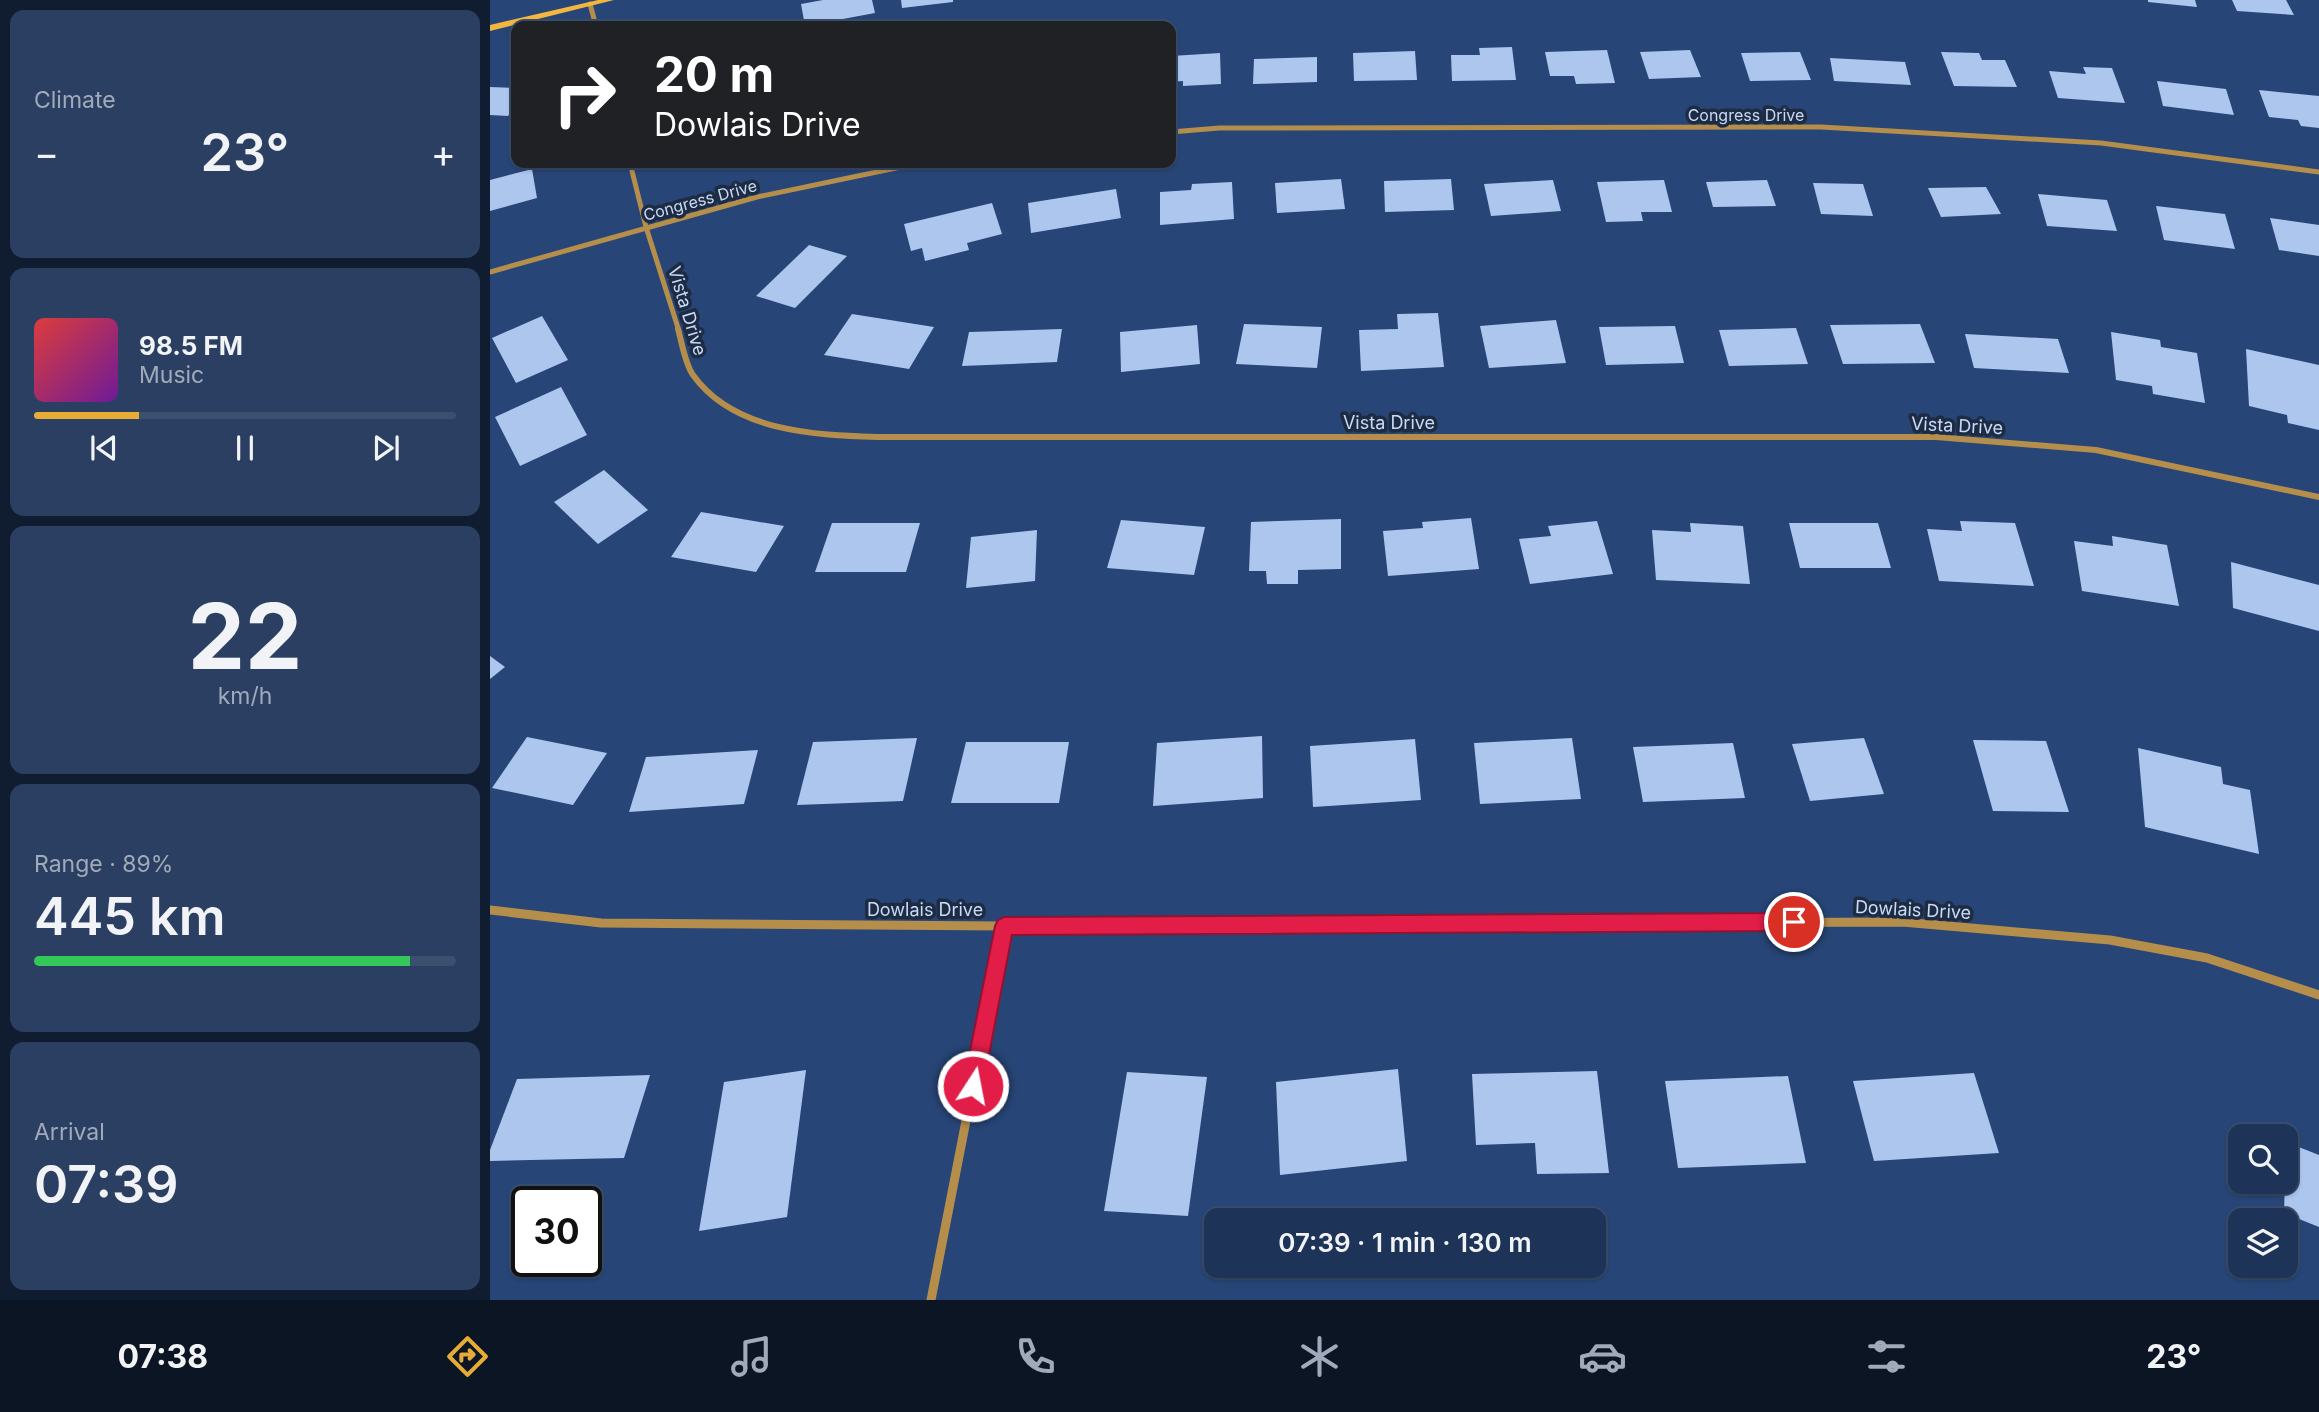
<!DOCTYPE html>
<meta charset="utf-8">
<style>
:root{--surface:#1d3458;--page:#2a3f61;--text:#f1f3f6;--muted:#a0aaba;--line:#3b4f6e;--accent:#e7ac36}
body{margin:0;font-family:Inter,sans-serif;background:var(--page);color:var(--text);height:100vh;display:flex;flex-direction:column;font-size:26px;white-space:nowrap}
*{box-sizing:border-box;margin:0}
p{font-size:23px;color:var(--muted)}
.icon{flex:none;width:38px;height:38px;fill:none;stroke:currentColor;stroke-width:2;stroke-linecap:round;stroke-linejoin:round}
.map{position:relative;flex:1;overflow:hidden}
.drawer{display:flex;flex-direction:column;gap:10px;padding:10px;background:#101d30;width:490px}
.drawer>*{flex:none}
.banner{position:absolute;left:21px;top:21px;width:665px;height:147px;border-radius:14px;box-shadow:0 2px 5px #0004,0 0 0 2px var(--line);background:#202124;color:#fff;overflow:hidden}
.tools{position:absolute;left:1738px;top:1124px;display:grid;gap:14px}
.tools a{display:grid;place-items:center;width:70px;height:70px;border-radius:14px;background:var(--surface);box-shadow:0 2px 5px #0004,0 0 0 2px var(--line);font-size:35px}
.speed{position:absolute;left:21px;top:1186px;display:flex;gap:14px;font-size:35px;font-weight:700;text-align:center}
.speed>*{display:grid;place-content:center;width:91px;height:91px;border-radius:50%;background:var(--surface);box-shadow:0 2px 5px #0004,0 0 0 2px var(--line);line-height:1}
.speed .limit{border:4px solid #111;border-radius:10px;background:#fff;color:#111}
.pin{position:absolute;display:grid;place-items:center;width:60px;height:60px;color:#fff;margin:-30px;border:4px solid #fff;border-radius:50%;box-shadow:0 2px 7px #0007}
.me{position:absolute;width:77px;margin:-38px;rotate:11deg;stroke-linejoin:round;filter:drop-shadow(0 0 5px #0008)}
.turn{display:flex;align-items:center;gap:24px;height:147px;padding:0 28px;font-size:32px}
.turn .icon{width:91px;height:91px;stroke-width:2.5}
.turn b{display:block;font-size:49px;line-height:60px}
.big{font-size:52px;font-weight:600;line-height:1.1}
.drawer .card{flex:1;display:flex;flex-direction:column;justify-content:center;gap:10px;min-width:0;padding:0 24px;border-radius:14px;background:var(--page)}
.drawer .dial{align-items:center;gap:0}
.dial b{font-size:91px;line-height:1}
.song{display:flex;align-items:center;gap:21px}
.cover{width:84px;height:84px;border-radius:10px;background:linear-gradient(135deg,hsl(0 70% 55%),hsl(280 70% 35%))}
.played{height:7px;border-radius:4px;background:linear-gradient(90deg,var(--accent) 25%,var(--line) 25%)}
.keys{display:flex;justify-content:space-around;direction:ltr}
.heat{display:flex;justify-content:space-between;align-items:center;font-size:38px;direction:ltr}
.charge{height:10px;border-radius:5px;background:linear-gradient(90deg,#34c759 89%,var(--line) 0)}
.trip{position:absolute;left:714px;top:1208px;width:402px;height:70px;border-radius:14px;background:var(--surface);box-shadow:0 2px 5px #0004,0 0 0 2px var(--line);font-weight:600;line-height:70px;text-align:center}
.menu{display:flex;height:112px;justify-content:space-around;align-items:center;background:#0c1523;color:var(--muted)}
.menu .icon{width:49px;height:49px}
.menu .active{color:var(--accent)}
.menu b{font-size:32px;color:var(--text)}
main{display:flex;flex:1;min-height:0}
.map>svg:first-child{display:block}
.building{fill:#adc6ee}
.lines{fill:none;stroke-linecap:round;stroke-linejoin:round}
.street-far2{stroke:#b58e4b;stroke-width:5}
.street-far1{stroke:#b58e4b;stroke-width:6}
.street{stroke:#b58e4b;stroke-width:9}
.secondary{fill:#f3b63e;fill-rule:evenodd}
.route{fill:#e11d48;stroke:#92132f;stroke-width:2}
.labels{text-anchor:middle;stroke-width:7;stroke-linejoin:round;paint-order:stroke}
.far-street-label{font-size:16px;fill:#c8daf8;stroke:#1e2c43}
.street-label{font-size:18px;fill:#c8daf8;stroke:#1e2c43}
</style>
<main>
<section class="drawer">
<div class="card"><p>Climate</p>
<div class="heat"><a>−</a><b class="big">23°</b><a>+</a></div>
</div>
<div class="card">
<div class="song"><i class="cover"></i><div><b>98.5 FM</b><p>Music</p></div></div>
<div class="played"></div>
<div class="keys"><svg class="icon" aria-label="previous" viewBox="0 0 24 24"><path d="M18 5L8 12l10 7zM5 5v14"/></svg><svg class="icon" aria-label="pause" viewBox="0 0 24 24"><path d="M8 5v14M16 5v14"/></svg><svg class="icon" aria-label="next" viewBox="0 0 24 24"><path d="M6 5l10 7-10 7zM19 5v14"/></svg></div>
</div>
<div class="card dial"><b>22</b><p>km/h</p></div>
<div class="card"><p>Range · 89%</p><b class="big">445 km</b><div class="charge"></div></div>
<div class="card"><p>Arrival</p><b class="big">07:39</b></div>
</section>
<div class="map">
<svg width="1829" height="1300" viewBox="0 0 1829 1300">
<rect width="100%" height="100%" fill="#274576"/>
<!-- building -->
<g class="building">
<path d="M333 0H382L385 13 315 26 311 4Z"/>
<path d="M411 0H463V2L412 8Z"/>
<path d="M1658 0H1705L1707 7 1658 2Z"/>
<path d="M1742 0H1796L1804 15 1747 11Z"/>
<path d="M262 22 261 26H225V24Z"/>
<path d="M1022 47 1026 80 962 81 961 55H990L989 48Z"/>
<path d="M1117 50 1125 83 1086 84 1084 76H1060L1055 52Z"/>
<path d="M1200 50 1211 77 1159 79 1150 52Z"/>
<path d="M925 51 927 80 864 81 863 53Z"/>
<path d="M1310 52 1321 80 1260 81 1251 53Z"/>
<path d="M1451 52 1489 53 1492 60H1515L1527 87 1464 86Z"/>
<path d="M730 53 731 84 693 86V81L681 82V56Z"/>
<path d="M827 57V82L763 84 764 59Z"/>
<path d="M1340 58 1415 62 1421 85 1344 81Z"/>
<path d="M1593 67 1622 68 1635 103 1568 98 1559 71 1596 74Z"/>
<path d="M1667 81 1736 89 1744 115 1673 106Z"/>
<path d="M0 87 26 88V105L18 116 0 115Z"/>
<path d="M1769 90 1829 96V128L1811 126 1808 120 1779 117Z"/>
<path d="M42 169 47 198 0 211V180Z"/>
<path d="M851 179 855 209 787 213 785 183Z"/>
<path d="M961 179 964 210 895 212 894 181Z"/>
<path d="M1063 180 1071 211 1001 216 994 184Z"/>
<path d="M1174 180 1182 212H1151L1153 221 1116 222 1107 182Z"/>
<path d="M1277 180 1286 206 1223 207 1216 182Z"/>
<path d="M742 182 744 219 670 225V192L701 190 702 184Z"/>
<path d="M1323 183 1373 184 1383 216 1331 214Z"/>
<path d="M1496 187 1511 214 1451 217 1438 188Z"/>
<path d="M626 189 631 218 541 233 538 203Z"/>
<path d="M1548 194 1617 200 1627 231 1557 226Z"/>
<path d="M502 203 512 234 477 243 479 250 435 261 432 248 421 251 414 224Z"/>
<path d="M1666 206 1735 214 1745 249 1674 240Z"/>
<path d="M1780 218 1829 225V256L1789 250Z"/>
<path d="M319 245 357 256 305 308 266 296Z"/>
<path d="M948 313 954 367 871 371 869 330 908 329 907 314Z"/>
<path d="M362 314 444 327 419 369 334 355Z"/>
<path d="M52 316 78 360 26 383 2 338Z"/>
<path d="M1066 320 1076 363 999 368 990 326Z"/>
<path d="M754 324 832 327 827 368 746 364Z"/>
<path d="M1430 324 1445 363 1353 364 1340 325Z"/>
<path d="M707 325 710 364 631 372 630 332Z"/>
<path d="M1185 326 1194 363 1116 365 1109 327Z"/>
<path d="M1306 328 1318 364 1239 366 1229 330Z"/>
<path d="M572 329 567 362 472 366 479 332Z"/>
<path d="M1621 332 1670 340 1671 347 1707 353 1715 403 1663 394 1662 386 1626 380Z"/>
<path d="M1475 334 1568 339 1579 373 1484 368Z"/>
<path d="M1756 349 1829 365V430L1798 423 1797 415 1759 406Z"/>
<path d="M71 387 97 435 30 466 5 417Z"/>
<path d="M114 470 158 510 108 544 64 502Z"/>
<path d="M211 512 294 526 266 572 181 557Z"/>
<path d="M981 518 989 569 898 576 893 531 933 528 932 522Z"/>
<path d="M851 519V569L808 570V584H777L776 571H759L761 522Z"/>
<path d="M631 520 715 527 704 575 617 568Z"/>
<path d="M1107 521 1123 574 1040 584 1029 539 1061 536 1058 526Z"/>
<path d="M1470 521 1525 523 1544 586 1449 581 1437 529 1472 531Z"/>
<path d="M342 523H430L416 572H325Z"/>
<path d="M1200 523 1253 526 1260 584 1166 580 1162 530 1201 532Z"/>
<path d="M1299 523H1388L1401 568H1310Z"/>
<path d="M547 530 545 581 476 588 481 537Z"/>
<path d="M1622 536 1677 545 1689 606 1592 591 1584 541 1623 546Z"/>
<path d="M1741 562 1829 585V631L1743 608Z"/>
<path d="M0 656 15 667 0 679Z"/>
<path d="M772 736 773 798 663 806 667 743Z"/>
<path d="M37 737 117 753 83 805 2 788Z"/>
<path d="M427 738 413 801 307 805 323 742Z"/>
<path d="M1082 738 1091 799 990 804 984 743Z"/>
<path d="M1374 738 1394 794 1320 801 1302 744Z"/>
<path d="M925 739 931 800 823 807 820 746Z"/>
<path d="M1483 740 1556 741 1579 812 1503 811Z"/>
<path d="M476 742H579L569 803H461Z"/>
<path d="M1243 743 1255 798 1153 802 1143 747Z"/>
<path d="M1648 748 1731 767 1733 784 1760 790 1769 854 1655 827Z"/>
<path d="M268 750 254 804 139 812 156 757Z"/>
<path d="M908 1069 917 1161 790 1175 786 1082Z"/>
<path d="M316 1070 297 1217 209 1231 234 1082Z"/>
<path d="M1107 1071 1119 1173 1047 1174 1045 1143 986 1145 982 1074Z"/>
<path d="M637 1072 717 1077 698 1216 614 1211Z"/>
<path d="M1484 1073 1509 1153 1384 1161 1363 1081Z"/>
<path d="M160 1075 134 1158 0 1161V1150L27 1079Z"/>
<path d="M1298 1076 1316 1163 1188 1168 1175 1081Z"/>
<path d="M1796 1142 1829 1155V1227L1794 1213Z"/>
</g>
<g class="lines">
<!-- street-far2 -->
<g class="street-far2">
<path d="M100 4 106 26"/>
<path d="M681 132 729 128 1331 127 1611 143 1829 172"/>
<path d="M140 163 156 227 189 331"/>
<path d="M0 272 267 197 430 163"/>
</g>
<!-- street-far1 -->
<path class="street-far1" d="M188 329C192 343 195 364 203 375 244 432 325 435 388 437H1446L1606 450 1829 497"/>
<!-- street -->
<g class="street">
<path d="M0 910 111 923 514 926 1412 922 1620 940 1717 958 1829 995"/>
<path d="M441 1300 514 926"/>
</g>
<!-- secondary -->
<path class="secondary" d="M108 0H124L0 31V25Z"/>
</g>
<!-- route -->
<path class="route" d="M1304 913 1310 916 1313 922 1310 929 1304 931 522 935 493 1086 490 1093 483 1096 476 1093 473 1086 505 926 508 920 514 917Z"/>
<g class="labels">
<!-- far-street labels -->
<g class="far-street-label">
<text x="1256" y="121">Congress Drive</text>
<text transform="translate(210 200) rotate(-15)" y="6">Congress Drive</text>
</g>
<!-- street labels -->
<g class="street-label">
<text transform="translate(197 311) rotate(73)" y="6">Vista Drive</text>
<text x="899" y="429">Vista Drive</text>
<text transform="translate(1467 426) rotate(3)" y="6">Vista Drive</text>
<text x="435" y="916">Dowlais Drive</text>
<text transform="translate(1423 910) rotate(3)" y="6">Dowlais Drive</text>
</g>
</g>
</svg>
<div class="tools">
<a><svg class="icon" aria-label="search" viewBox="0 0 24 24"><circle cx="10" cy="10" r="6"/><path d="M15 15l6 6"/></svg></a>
<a><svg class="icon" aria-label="layers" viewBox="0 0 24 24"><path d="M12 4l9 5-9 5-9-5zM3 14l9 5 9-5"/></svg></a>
</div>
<div class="speed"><div class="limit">30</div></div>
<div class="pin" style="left:1304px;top:922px;background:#d93025"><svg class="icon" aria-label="arrive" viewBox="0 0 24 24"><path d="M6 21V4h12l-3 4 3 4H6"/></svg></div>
<svg class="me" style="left:483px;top:1086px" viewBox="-20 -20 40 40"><circle r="17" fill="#e11d48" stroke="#fff" stroke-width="3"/><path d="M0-11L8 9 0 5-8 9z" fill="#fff"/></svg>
<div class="trip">07:39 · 1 min · 130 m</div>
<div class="banner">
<div class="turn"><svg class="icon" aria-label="right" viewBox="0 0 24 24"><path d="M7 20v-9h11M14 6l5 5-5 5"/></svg><div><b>20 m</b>Dowlais Drive</div></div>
</div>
</div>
</main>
<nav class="menu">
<b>07:38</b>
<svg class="icon active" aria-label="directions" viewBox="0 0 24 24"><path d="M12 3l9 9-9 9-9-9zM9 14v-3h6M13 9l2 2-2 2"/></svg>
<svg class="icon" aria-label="music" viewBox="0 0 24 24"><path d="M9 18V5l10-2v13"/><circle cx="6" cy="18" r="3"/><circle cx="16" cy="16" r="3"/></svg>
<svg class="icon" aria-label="phone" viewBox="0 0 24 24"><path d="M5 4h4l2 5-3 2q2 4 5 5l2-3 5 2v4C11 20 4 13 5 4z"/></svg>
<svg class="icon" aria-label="climate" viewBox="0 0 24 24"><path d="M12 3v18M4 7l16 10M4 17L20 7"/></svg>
<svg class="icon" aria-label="car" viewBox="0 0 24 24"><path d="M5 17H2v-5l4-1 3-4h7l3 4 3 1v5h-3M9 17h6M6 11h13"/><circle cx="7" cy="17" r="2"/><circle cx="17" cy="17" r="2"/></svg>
<svg class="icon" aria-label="filters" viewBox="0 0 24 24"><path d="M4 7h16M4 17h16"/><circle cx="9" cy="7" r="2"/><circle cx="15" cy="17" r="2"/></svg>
<b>23°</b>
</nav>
